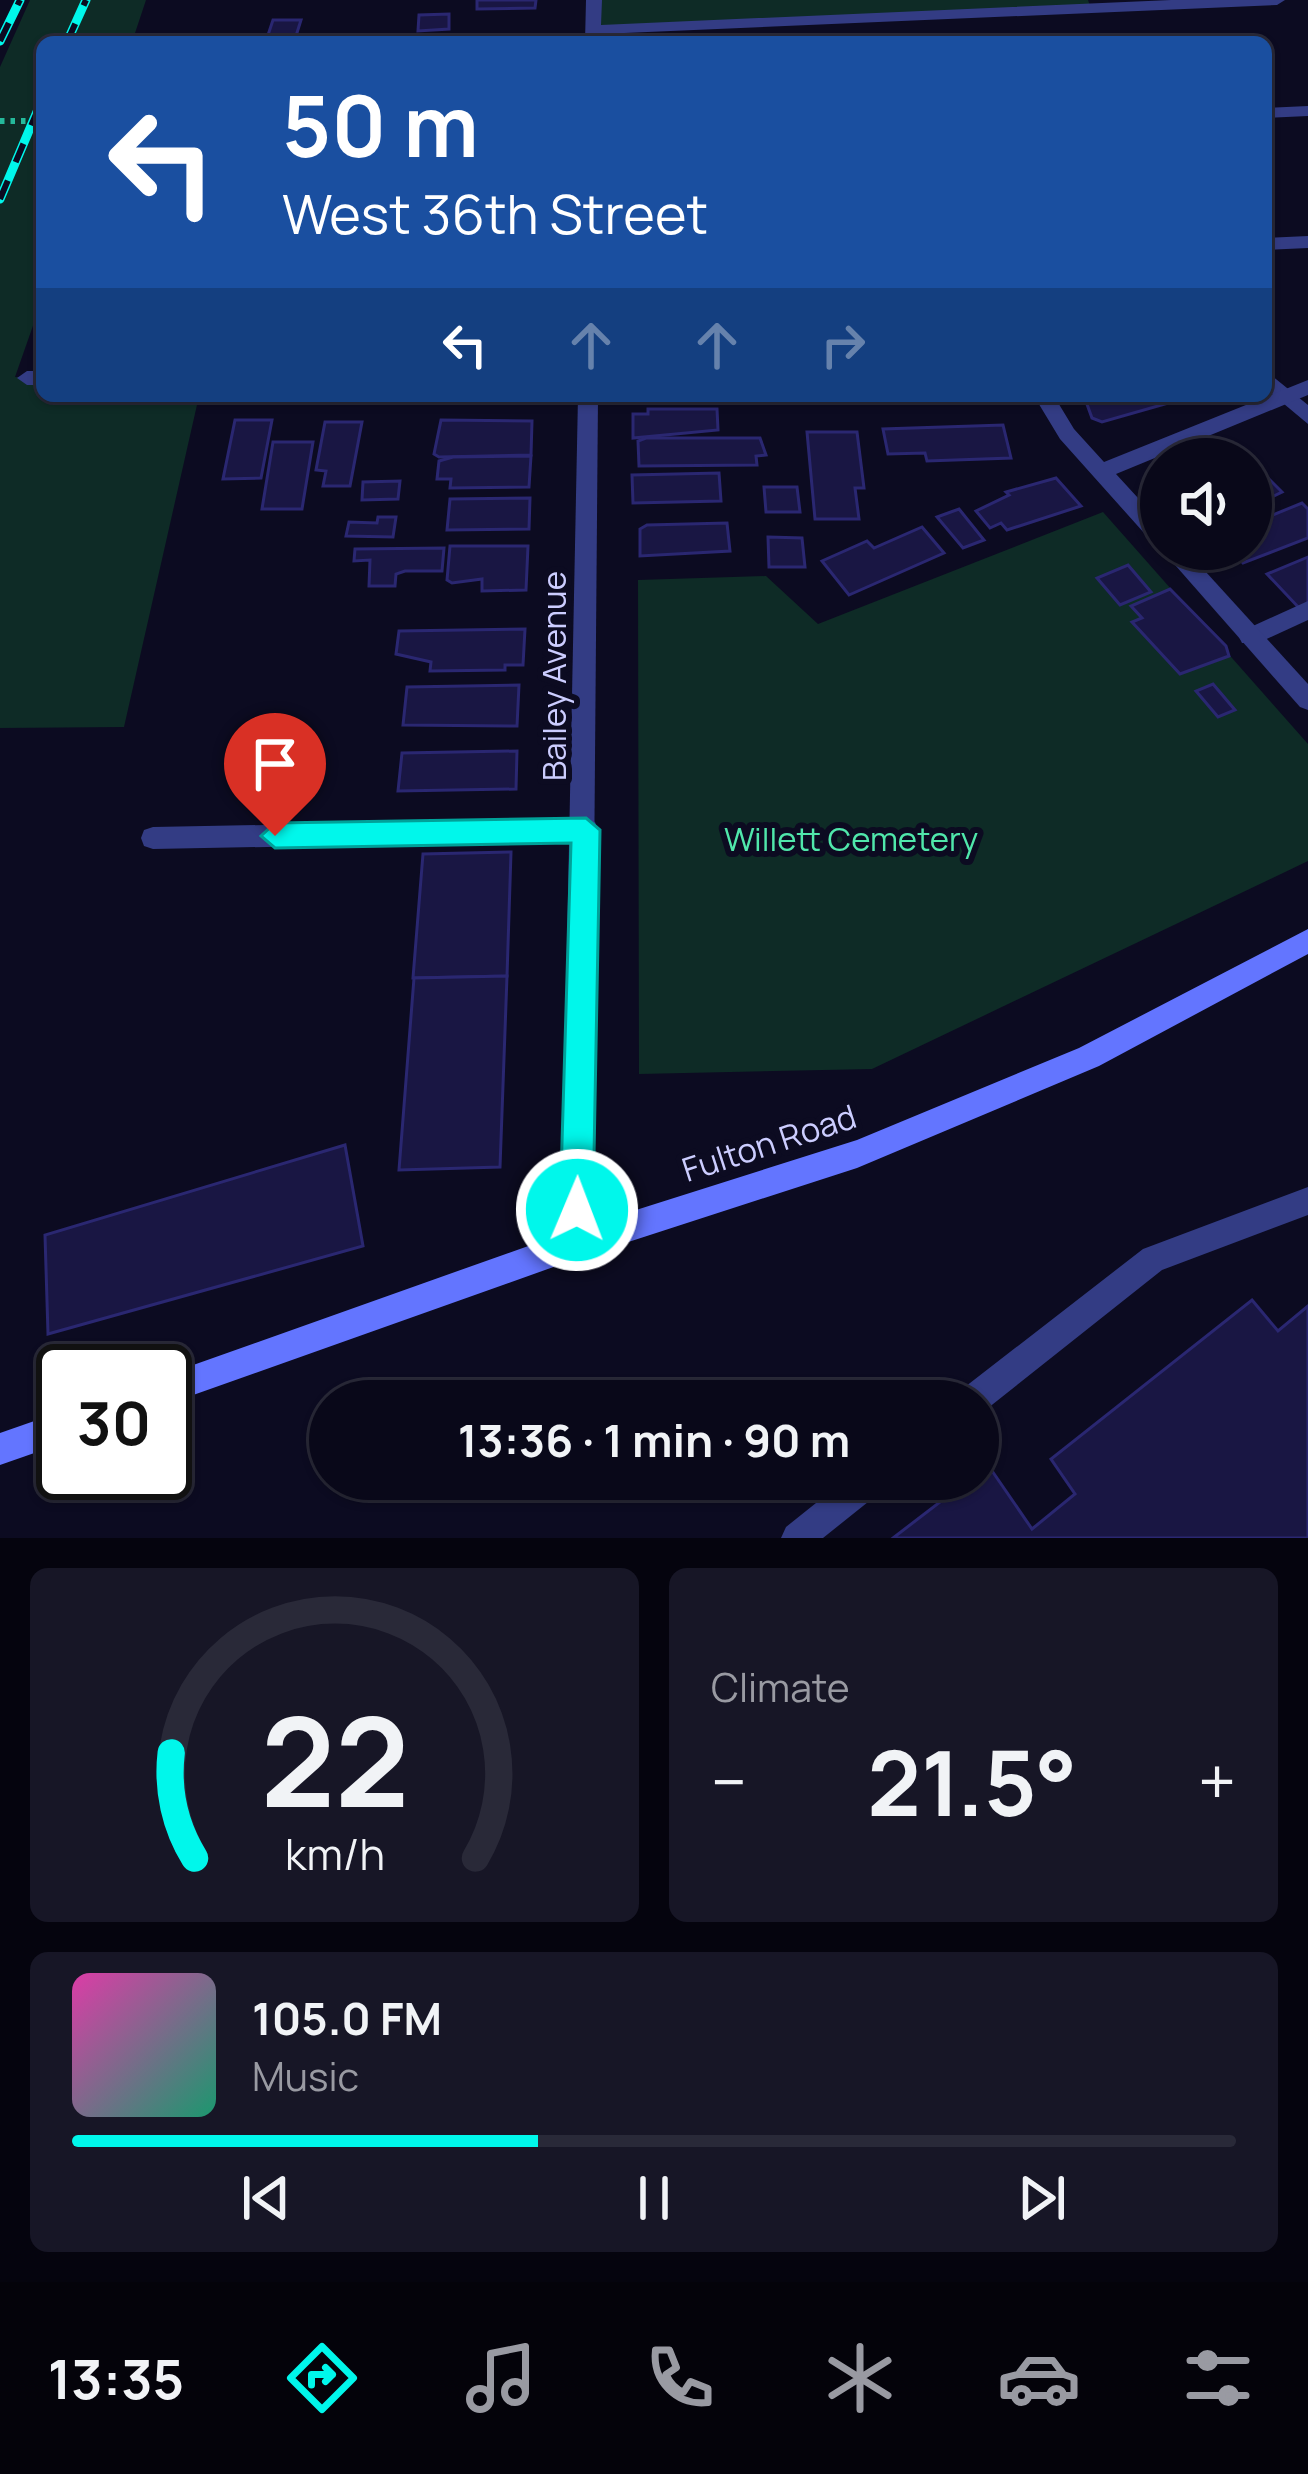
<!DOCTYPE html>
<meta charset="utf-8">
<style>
:root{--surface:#090819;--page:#171626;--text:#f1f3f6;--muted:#999aa2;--line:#292938;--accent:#00f7eb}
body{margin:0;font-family:Manrope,sans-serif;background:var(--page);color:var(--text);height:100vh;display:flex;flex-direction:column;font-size:45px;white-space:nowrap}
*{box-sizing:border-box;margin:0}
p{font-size:39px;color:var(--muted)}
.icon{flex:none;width:66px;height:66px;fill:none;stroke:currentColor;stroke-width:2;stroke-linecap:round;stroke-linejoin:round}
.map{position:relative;height:1538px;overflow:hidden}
.details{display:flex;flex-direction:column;gap:30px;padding:30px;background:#05040e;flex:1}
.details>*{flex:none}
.banner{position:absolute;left:36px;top:36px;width:1236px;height:366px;border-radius:18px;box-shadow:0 3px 9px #0004,0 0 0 3px var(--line);background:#1a4fa0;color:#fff;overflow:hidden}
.controls{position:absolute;left:1140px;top:438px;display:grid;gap:24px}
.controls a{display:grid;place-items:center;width:132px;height:132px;border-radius:50%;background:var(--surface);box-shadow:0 3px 9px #0004,0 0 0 3px var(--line);font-size:60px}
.speed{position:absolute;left:36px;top:1344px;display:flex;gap:24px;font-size:60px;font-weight:700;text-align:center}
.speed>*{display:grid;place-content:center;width:156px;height:156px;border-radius:50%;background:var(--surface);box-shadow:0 3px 9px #0004,0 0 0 3px var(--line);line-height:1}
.speed .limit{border:6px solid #111;border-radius:18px;background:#fff;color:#111}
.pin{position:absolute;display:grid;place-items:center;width:102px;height:102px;color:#fff;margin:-123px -51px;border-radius:50% 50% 50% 0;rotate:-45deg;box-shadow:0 0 12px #0007}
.pin .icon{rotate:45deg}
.me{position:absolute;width:132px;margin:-66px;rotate:1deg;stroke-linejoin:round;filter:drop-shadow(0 0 9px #0008)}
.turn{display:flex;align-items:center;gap:42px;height:252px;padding:0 48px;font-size:54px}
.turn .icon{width:156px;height:156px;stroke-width:2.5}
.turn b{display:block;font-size:84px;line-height:102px}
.lanes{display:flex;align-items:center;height:114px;padding:0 48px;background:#0003;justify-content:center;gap:60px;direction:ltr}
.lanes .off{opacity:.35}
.big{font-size:90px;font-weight:700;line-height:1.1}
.details .tile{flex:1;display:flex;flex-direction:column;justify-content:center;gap:18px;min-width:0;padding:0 42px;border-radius:18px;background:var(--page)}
.details .dial{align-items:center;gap:0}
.dial svg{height:312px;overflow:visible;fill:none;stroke:var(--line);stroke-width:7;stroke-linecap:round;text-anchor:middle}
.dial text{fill:var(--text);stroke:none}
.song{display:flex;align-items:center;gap:36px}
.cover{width:144px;height:144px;border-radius:18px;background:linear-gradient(135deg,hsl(320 70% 55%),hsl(160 70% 35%))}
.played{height:12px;border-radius:6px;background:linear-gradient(90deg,var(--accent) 40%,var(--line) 40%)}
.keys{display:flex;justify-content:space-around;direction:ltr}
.heat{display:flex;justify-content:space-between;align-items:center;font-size:66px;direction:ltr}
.details .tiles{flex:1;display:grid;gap:30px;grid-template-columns:1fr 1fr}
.tile:last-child{grid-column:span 2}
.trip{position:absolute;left:309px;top:1380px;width:690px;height:120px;border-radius:60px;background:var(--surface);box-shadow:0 3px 9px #0004,0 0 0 3px var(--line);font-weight:700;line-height:120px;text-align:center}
.tab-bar{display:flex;height:192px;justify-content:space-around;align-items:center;background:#04030a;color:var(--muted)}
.tab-bar .icon{width:84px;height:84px}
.tab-bar .selected{color:var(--accent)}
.tab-bar b{font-size:54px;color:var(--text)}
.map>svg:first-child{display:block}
.green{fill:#0e2b26}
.building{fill:#191643;stroke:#2a2771;stroke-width:3}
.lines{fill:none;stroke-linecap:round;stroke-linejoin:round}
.path{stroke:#25b99b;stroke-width:6;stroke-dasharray:4.5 6;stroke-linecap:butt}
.service{fill:#333c84;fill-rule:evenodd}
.minor{fill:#333c84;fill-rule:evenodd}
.secondary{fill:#6375ff;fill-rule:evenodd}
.rail-casing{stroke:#00f7eb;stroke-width:9}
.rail{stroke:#0c0b21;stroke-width:6;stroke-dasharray:20;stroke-linecap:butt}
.route{fill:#00f7eb;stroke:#00a199;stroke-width:3}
.labels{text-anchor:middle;stroke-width:12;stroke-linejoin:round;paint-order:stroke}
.street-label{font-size:33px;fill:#cccdff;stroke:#0c0b21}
.park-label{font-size:33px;fill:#50e7ab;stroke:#0c0b21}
</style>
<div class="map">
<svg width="1308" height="1538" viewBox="0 0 1308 1538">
<rect width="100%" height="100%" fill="#0c0b21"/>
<!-- green -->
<g class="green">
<path d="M30 0H146L132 42H42V300L15 377 42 378V396H199L124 727 0 728V67Z"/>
<path d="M594 0H1088L1091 8 593 30Z"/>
<path d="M1103 512 1308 744V861L872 1069 639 1074 638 580 766 576 818 624Z"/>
</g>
<!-- building -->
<g class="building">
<path d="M477 0H536L535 8 477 9Z"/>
<path d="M449 14V29L418 31 419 15Z"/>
<path d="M273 20H301L296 36 268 35Z"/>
<path d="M1084 396H1184L1186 398 1102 422 1092 418Z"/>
<path d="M648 409H717L718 430 633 438V414H648Z"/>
<path d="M235 420H272L261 478 223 479Z"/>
<path d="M441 420 532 421 531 455 439 457 434 454Z"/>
<path d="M325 422H362L350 486H323L326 471 316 470Z"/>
<path d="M1003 425 1011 458 927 461 925 453 888 454 883 429Z"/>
<path d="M807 432H857L864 488H855L859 519H815Z"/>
<path d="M646 438H760L766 455 756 456 757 465 639 466 638 441Z"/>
<path d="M273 442H313L302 509H262Z"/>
<path d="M531 456 529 487 450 488 451 479H437L439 461 453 457Z"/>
<path d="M1259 469 1282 492 1251 507V472Z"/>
<path d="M719 473 721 501 633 503 632 475Z"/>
<path d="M1056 478 1081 506 1007 530 1001 523 990 528 976 511 1009 495 1006 492Z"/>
<path d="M400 481 398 499 362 500 363 482Z"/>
<path d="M764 487H797L800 512H766Z"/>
<path d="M530 498 529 529 447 530 450 499Z"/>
<path d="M1302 503 1308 509V538L1243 563 1231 549H1251V524Z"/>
<path d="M959 509 984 540 963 548 937 517Z"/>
<path d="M378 517H396L393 537 346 536 349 522 377 523Z"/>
<path d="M727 523 730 551 640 556V529L647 525Z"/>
<path d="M922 527 944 553 849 595 822 561 867 541 874 548Z"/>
<path d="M768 537 802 538 805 567H769Z"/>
<path d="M450 546H528L526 590 482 591V579L452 583 447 580Z"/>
<path d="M444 548 442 571H405L396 574 395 586H369L370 560 354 561 355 549Z"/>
<path d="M1308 557V607L1301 610 1267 574Z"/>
<path d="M1128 565 1151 592 1120 605 1097 578Z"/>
<path d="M1170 589 1226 646 1229 656 1180 674 1132 622 1142 618 1131 606Z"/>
<path d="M525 629 523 665H505V670L430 671 431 662 396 654 399 631Z"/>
<path d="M1213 684 1235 710 1218 717 1196 691Z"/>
<path d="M519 685 517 726 403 725 407 687Z"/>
<path d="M517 751 516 789 398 791 402 753Z"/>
<path d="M511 852 507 976 413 978 423 854Z"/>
<path d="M507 976 500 1167 399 1170 414 978Z"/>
<path d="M345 1145 363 1246 48 1334 45 1235Z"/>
<path d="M1252 1300 1278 1331 1308 1306V1538H893L970 1479H978L988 1465 1032 1529 1075 1494 1051 1459Z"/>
</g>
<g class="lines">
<!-- path -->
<path class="path" d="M0 121H42"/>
<!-- service -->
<g class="service">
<path d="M1308 106V116L1266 118V108Z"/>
<path d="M1266 371 1308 405V424L1266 389Z"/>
<path d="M1308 601V620L1258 643H1242L1239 637 1242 631Z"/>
<path d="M586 819 595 822 598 830 595 838 586 841 153 849 144 846 141 838 144 830 153 827Z"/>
<path d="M1308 1187V1215L1162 1270 983 1412 978 1414V1401H957L961 1390 1143 1249Z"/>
<path d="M846 1479H888L883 1490 823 1538H781L786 1527Z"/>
</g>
<!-- minor -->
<g class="minor">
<path d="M586 0H602L601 25 1171 0H1285L1277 5 601 34V42H585Z"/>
<path d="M1308 236V248L1266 250V238Z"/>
<path d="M42 371V385H27L17 378 27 371Z"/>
<path d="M1308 380V395L1116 474 1161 523V545L1153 543 1060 439 1034 396H1054L1074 429 1104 462Z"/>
<path d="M578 396H598L591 1244 586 1254 576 1259 566 1254 561 1244Z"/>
<path d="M1161 549H1185L1308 684V710L1300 707Z"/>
</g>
<!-- secondary -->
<g class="secondary">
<path d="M1308 929V954L1099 1066 857 1168 576 1259 165 1405V1375L576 1229 857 1140 1079 1048Z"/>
<path d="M63 1411V1443L0 1465V1433Z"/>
</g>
<!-- rail casing -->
<g class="rail-casing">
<g id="rail">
<path d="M0 41 20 0"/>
<path d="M67 42 86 0"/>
<path d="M0 199 42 100"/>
</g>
</g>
<!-- rail -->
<use href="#rail" class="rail"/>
</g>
<!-- route -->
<path class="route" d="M586 818 600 830 593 1210 589 1222 577 1227 565 1222 560 1210 571 843 275 848 261 836 275 823Z"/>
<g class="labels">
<!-- street labels -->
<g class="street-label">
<text transform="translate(554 676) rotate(-90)" y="12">Bailey Avenue</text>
<text transform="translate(769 1143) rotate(-18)" y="12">Fulton Road</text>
</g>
<!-- park labels -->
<g class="park-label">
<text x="851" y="851">Willett Cemetery</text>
</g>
</g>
</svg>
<div class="controls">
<a><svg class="icon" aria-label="sound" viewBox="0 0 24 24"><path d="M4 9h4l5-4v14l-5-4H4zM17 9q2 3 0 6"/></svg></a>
</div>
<div class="speed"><div class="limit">30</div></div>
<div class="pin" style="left:275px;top:836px;background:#d93025"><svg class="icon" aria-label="arrive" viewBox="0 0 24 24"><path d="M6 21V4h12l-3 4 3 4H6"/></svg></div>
<svg class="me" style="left:577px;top:1210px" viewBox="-20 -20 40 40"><circle r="17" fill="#00f7eb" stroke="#fff" stroke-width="3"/><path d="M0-11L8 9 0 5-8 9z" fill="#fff"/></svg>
<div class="trip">13:36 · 1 min · 90 m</div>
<div class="banner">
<div class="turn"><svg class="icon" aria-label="left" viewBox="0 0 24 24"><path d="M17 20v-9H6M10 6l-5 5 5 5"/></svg><div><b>50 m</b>West 36th Street</div></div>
<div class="lanes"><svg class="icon" aria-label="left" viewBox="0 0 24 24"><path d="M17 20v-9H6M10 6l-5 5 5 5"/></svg><svg class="icon off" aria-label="ahead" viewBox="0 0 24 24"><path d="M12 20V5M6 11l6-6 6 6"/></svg><svg class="icon off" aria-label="ahead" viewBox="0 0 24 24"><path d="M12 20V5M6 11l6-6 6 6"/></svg><svg class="icon off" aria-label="right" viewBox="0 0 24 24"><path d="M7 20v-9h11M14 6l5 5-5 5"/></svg></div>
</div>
</div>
<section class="details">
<div class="tiles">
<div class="tile dial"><svg viewBox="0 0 100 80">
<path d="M14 69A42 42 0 1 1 86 69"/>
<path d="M14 69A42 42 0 0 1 8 42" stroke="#00f7eb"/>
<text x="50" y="56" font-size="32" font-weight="700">22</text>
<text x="50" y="72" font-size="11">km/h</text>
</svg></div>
<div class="tile"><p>Climate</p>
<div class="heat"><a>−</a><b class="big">21.5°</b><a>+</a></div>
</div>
<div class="tile">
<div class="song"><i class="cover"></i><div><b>105.0 FM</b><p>Music</p></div></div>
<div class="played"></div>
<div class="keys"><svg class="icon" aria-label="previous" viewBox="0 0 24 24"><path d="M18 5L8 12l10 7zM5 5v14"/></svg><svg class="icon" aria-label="pause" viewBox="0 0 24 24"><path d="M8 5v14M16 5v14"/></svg><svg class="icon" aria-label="next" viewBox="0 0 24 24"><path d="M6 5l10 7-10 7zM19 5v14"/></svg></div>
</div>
</div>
</section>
<nav class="tab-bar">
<b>13:35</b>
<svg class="icon selected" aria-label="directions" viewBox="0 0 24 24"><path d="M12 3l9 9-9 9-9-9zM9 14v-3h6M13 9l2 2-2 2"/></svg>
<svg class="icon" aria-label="music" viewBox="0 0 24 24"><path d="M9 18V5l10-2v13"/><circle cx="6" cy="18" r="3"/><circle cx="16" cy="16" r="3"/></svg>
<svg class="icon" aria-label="phone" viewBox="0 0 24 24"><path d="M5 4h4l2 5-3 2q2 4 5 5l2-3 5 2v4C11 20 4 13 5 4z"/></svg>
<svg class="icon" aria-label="climate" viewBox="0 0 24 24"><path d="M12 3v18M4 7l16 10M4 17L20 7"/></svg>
<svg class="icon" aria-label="car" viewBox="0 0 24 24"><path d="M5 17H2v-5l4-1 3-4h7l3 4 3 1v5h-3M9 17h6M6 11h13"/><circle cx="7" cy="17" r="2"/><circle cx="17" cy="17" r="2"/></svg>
<svg class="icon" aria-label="filters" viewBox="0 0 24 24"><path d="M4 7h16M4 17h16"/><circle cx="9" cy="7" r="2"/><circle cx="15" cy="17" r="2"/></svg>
</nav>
